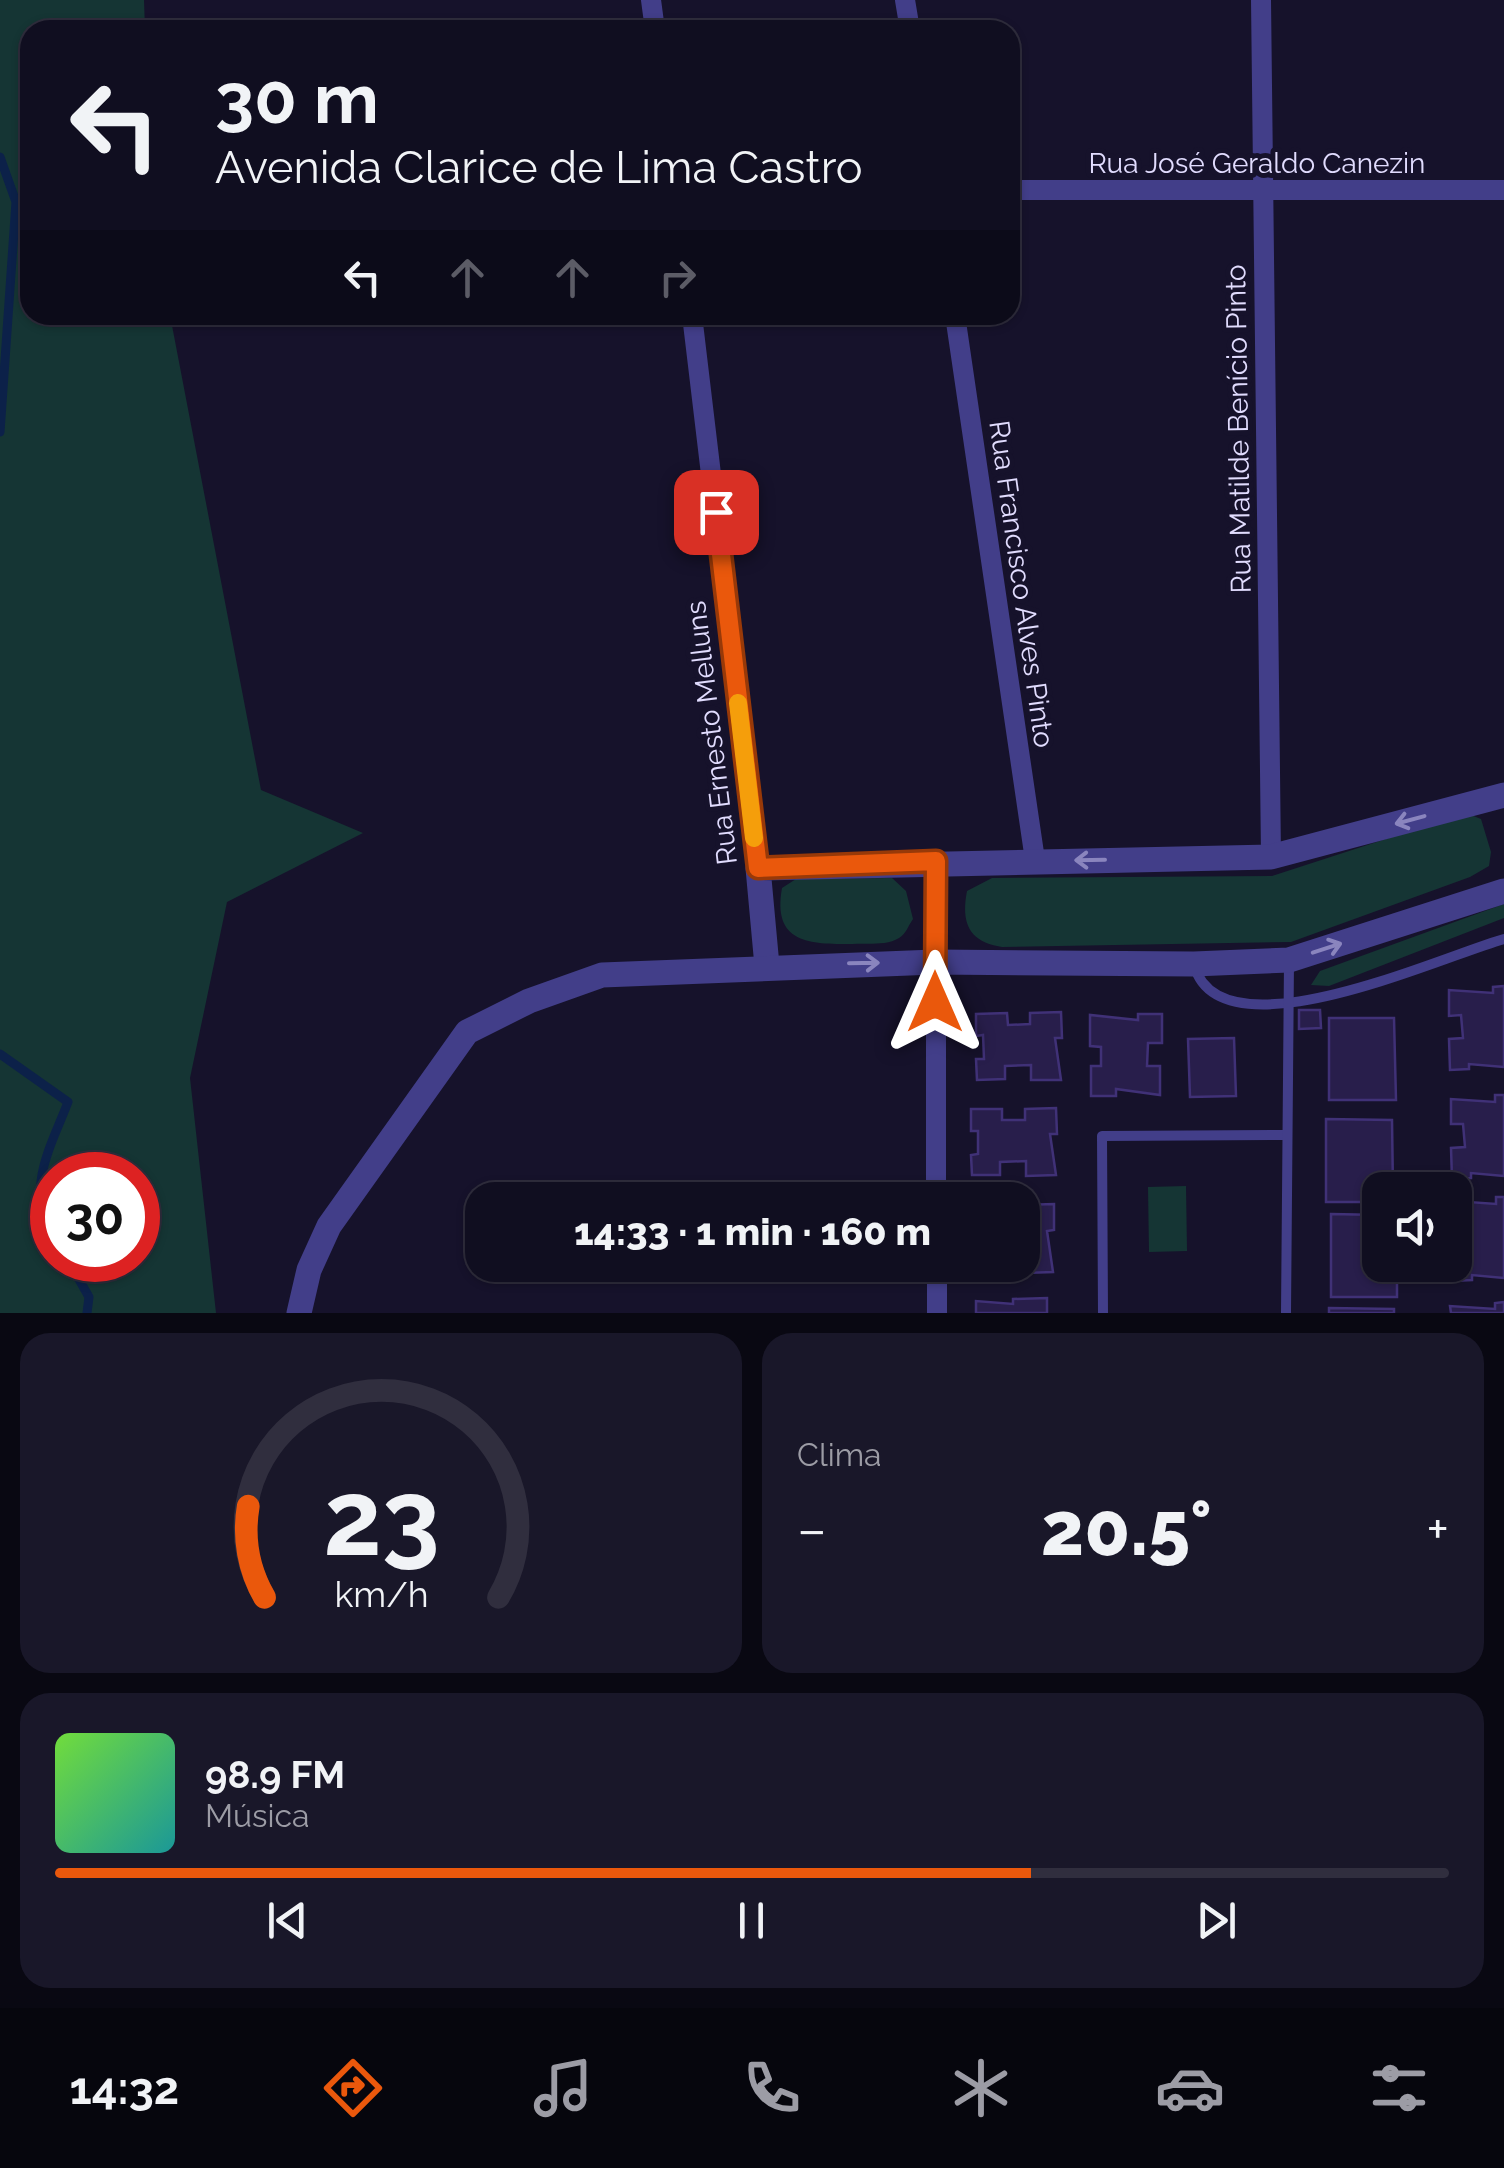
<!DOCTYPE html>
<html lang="pt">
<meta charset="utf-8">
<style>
:root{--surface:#100e20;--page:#191729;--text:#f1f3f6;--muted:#9c9ca5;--line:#302e3e;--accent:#ea580c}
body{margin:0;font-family:Raleway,sans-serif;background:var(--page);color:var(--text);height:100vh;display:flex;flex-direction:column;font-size:38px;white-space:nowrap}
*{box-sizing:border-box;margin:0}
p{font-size:32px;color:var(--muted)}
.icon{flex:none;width:55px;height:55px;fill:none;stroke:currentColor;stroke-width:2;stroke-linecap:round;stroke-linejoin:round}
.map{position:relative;height:1313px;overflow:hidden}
.side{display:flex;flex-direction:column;gap:20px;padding:20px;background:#090812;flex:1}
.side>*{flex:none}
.guide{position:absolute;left:20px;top:20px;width:1000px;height:305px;border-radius:30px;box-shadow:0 2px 8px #0004,0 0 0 2px var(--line);background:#100e20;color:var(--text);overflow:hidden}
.buttons{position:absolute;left:1362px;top:1172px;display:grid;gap:20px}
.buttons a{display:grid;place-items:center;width:110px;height:110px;border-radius:20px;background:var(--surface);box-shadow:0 2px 8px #0004,0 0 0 2px var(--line);font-size:50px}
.speed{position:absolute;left:30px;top:1152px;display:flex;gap:20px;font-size:50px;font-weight:700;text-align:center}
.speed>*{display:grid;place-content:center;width:130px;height:130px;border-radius:50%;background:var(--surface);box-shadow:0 2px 8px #0004,0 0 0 2px var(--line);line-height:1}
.speed .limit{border:15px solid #d22;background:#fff;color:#111}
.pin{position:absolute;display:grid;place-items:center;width:85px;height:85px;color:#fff;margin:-42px;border-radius:20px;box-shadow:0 5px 15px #0006}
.me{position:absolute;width:110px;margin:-55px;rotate:0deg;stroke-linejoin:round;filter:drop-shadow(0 0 8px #0008)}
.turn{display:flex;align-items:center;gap:35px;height:210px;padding:0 30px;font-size:45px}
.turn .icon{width:130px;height:130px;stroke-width:2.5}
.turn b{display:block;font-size:70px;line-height:85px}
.lanes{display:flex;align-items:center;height:95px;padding:0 30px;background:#0003;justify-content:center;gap:50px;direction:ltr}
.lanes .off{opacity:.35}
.big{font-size:75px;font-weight:800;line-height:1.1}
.side .card{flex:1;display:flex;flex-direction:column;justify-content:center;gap:15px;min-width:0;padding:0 35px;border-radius:30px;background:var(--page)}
.side .dial{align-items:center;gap:0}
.dial svg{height:260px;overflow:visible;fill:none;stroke:var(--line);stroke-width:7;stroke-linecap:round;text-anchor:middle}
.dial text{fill:var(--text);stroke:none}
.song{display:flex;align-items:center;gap:30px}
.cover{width:120px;height:120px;border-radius:15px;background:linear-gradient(135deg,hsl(100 70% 55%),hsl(180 70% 35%))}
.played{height:10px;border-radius:5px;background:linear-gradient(90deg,var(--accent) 70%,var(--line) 70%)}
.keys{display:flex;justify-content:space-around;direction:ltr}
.heat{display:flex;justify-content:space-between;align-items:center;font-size:55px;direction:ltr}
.side .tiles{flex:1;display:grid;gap:20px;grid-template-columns:1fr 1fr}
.card:last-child{grid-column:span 2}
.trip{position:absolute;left:465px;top:1182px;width:575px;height:100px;border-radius:30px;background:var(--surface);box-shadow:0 2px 8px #0004,0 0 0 2px var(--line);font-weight:800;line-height:100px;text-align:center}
.tabs{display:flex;height:160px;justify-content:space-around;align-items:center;background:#06060d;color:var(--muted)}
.tabs .icon{width:70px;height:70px}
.tabs .active{color:var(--accent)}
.tabs b{font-size:45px;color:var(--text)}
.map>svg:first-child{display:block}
.green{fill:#153534;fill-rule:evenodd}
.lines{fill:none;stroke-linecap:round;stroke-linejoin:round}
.stream{stroke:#0c2149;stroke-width:9}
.building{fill:#281e4b;stroke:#403177;stroke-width:2.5}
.service{stroke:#423e89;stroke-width:10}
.minor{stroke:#423e89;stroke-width:20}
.tertiary{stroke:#423e89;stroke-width:25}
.oneway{stroke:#8a85be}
.route-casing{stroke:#983908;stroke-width:25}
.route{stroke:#ea580c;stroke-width:18}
.slow{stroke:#f59e0b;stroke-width:18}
.labels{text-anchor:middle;stroke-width:10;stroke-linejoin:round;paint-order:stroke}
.street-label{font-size:28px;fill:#e1dcfe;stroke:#16122b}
</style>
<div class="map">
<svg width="1504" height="1313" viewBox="0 0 1504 1313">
<rect width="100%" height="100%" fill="#16122b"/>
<!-- green -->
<g class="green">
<path d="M0 0H144L145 30H30V315H170L261 790 363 833 227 902 190 1078 216 1313H0ZM138 1175V1260H52V1175Z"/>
<path d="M1466 813 1481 819 1491 852 1489 866 1470 877 1291 942 1002 947C968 942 961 922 967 891L992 878 1272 876Z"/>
<path d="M892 878 906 891 913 919C908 926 906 934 899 938 886 946 867 943 852 944 810 944 772 944 782 888L796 879Z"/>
<path d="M1504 904V918L1329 986 1311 985 1320 971Z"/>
<path d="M1186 1186 1187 1251 1149 1252 1148 1187Z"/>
</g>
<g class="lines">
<!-- stream -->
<g class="stream">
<path d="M0 157 16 202 0 432"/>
<path d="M0 1054 68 1102C50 1149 26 1186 52 1233"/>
<path d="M68 1260 89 1297 87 1313"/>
</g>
</g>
<!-- building -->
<g class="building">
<path d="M1504 986V1067L1469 1064V1069L1450 1070 1449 1039 1463 1038 1461 1015 1449 1016V990L1493 993V987Z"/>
<path d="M1299 1010H1320L1321 1028 1299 1029Z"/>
<path d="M1061 1012 1062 1038H1055L1061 1080H1031V1065L1005 1066V1079L977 1080 976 1059H984L983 1035 976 1036V1014L1007 1013 1008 1025 1030 1024V1013Z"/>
<path d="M1138 1014H1162V1043H1148L1147 1066H1160V1095L1116 1089V1096H1091V1066H1101V1047L1090 1046V1015L1138 1020Z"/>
<path d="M1329 1018H1394L1396 1100H1329Z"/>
<path d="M1234 1038 1236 1096 1190 1097 1188 1039Z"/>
<path d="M1495 1095H1504V1176L1471 1173V1178L1452 1179 1451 1148 1465 1147 1463 1124H1451V1099L1495 1102Z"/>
<path d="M1056 1108 1057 1134H1050L1056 1175 1026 1176V1161L1000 1162V1175H972L971 1155 978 1154V1131H971V1109H1002V1120H1025V1109Z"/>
<path d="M1326 1119 1392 1120 1393 1190H1380V1202H1326Z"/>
<path d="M1496 1197H1504V1278L1472 1275V1280L1453 1281 1455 1249H1466L1465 1226H1455V1201L1496 1204Z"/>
<path d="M1054 1204V1230L1047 1231 1053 1272 1024 1273 1022 1205Z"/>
<path d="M1331 1214 1380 1215V1265H1397V1297H1331Z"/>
<path d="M1047 1298V1313H976V1301L1013 1304V1299Z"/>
<path d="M1504 1302V1313H1451L1450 1306 1495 1309V1303Z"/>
<path d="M1329 1308 1394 1309V1313H1329Z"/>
</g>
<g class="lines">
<!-- service -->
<g class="service">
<path d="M1194 965C1220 1060 1442 956 1504 939"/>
<path d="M1103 1313 1102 1136 1286 1135"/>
<path d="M1286 1313 1289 961"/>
</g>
<!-- minor -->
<g class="minor">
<path d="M651 0 655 30"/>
<path d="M905 0 910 30"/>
<path d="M1261 0 1271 857"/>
<path d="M1010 190H1504"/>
<path d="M692 315 758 868"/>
<path d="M955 315 1035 860"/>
<path d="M936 861V1200"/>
<path d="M937 1265V1313"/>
</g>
<!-- tertiary -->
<g class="tertiary">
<path d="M767 966 758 868 1271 857 1504 795"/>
<path d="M299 1313 309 1270 329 1226 467 1032 529 1001 602 975 935 962 1194 964 1289 960 1504 891"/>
</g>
</g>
<!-- one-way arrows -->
<defs><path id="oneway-shaft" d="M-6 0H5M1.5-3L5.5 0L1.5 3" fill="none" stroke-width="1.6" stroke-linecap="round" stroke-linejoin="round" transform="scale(2.5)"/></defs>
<g class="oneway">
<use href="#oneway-shaft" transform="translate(1410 820) rotate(165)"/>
<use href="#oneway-shaft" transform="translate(1090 860) rotate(179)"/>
<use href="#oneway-shaft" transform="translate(1327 948) rotate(-18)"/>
<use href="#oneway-shaft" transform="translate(864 963) rotate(-1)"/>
</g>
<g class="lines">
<!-- route casing -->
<g class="route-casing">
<path id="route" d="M716 512 758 868 936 861 935 1002"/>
</g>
<!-- route -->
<use href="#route" class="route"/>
<!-- slow -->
<path class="slow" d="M738 703 754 838"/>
</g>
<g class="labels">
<!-- street labels -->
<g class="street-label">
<text x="1257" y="173">Rua José Geraldo Canezin</text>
<text transform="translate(1238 429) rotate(-91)" y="10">Rua Matilde Benício Pinto</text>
<text transform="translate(1022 584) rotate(82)" y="10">Rua Francisco Alves Pinto</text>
<text transform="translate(711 733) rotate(-97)" y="10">Rua Ernesto Melluns</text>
</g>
</g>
</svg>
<div class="buttons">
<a><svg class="icon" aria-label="sound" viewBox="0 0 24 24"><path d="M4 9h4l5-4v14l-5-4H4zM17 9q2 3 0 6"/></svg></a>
</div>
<div class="speed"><div class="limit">30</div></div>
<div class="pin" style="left:716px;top:512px;background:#d93025"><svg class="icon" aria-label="arrive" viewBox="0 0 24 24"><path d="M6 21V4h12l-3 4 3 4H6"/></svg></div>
<svg class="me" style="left:935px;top:1002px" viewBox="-20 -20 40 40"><path d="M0-17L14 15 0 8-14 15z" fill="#ea580c" stroke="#fff" stroke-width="4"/></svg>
<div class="trip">14:33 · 1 min · 160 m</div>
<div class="guide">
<div class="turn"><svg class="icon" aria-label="left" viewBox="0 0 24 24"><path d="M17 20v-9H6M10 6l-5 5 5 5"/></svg><div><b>30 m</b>Avenida Clarice de Lima Castro</div></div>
<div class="lanes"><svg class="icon" aria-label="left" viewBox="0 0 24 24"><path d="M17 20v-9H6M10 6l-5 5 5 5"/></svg><svg class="icon off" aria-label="ahead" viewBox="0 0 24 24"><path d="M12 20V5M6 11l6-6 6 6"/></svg><svg class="icon off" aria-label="ahead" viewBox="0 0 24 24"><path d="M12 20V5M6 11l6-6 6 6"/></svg><svg class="icon off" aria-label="right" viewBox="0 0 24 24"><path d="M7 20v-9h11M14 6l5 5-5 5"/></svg></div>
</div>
</div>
<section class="side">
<div class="tiles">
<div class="card dial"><svg viewBox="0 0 100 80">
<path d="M14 69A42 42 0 1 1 86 69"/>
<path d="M14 69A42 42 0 0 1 9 41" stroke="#ea580c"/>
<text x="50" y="56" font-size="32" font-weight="700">23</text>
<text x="50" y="72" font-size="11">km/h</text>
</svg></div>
<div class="card"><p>Clima</p>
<div class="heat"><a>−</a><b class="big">20.5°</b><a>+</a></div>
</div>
<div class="card">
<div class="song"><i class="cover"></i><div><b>98.9 FM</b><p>Música</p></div></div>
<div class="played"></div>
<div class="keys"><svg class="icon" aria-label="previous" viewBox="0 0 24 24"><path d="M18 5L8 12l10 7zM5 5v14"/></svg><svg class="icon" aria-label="pause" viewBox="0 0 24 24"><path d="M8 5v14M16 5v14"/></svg><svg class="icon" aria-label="next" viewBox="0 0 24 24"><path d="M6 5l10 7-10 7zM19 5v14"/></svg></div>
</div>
</div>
</section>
<nav class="tabs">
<b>14:32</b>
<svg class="icon active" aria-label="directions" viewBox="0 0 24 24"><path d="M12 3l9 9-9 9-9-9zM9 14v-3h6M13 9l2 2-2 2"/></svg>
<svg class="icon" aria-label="music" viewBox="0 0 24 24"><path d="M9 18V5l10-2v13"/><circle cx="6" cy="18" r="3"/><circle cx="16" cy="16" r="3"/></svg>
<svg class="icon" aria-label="phone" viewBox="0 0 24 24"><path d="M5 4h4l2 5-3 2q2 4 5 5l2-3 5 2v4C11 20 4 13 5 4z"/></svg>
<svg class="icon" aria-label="climate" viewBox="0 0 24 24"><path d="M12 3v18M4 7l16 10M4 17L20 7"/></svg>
<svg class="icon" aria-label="car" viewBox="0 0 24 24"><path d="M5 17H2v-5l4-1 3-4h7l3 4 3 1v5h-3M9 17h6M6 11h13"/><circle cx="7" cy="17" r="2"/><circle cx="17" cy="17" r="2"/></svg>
<svg class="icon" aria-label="filters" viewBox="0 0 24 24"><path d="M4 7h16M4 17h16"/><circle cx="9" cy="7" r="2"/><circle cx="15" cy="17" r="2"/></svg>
</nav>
